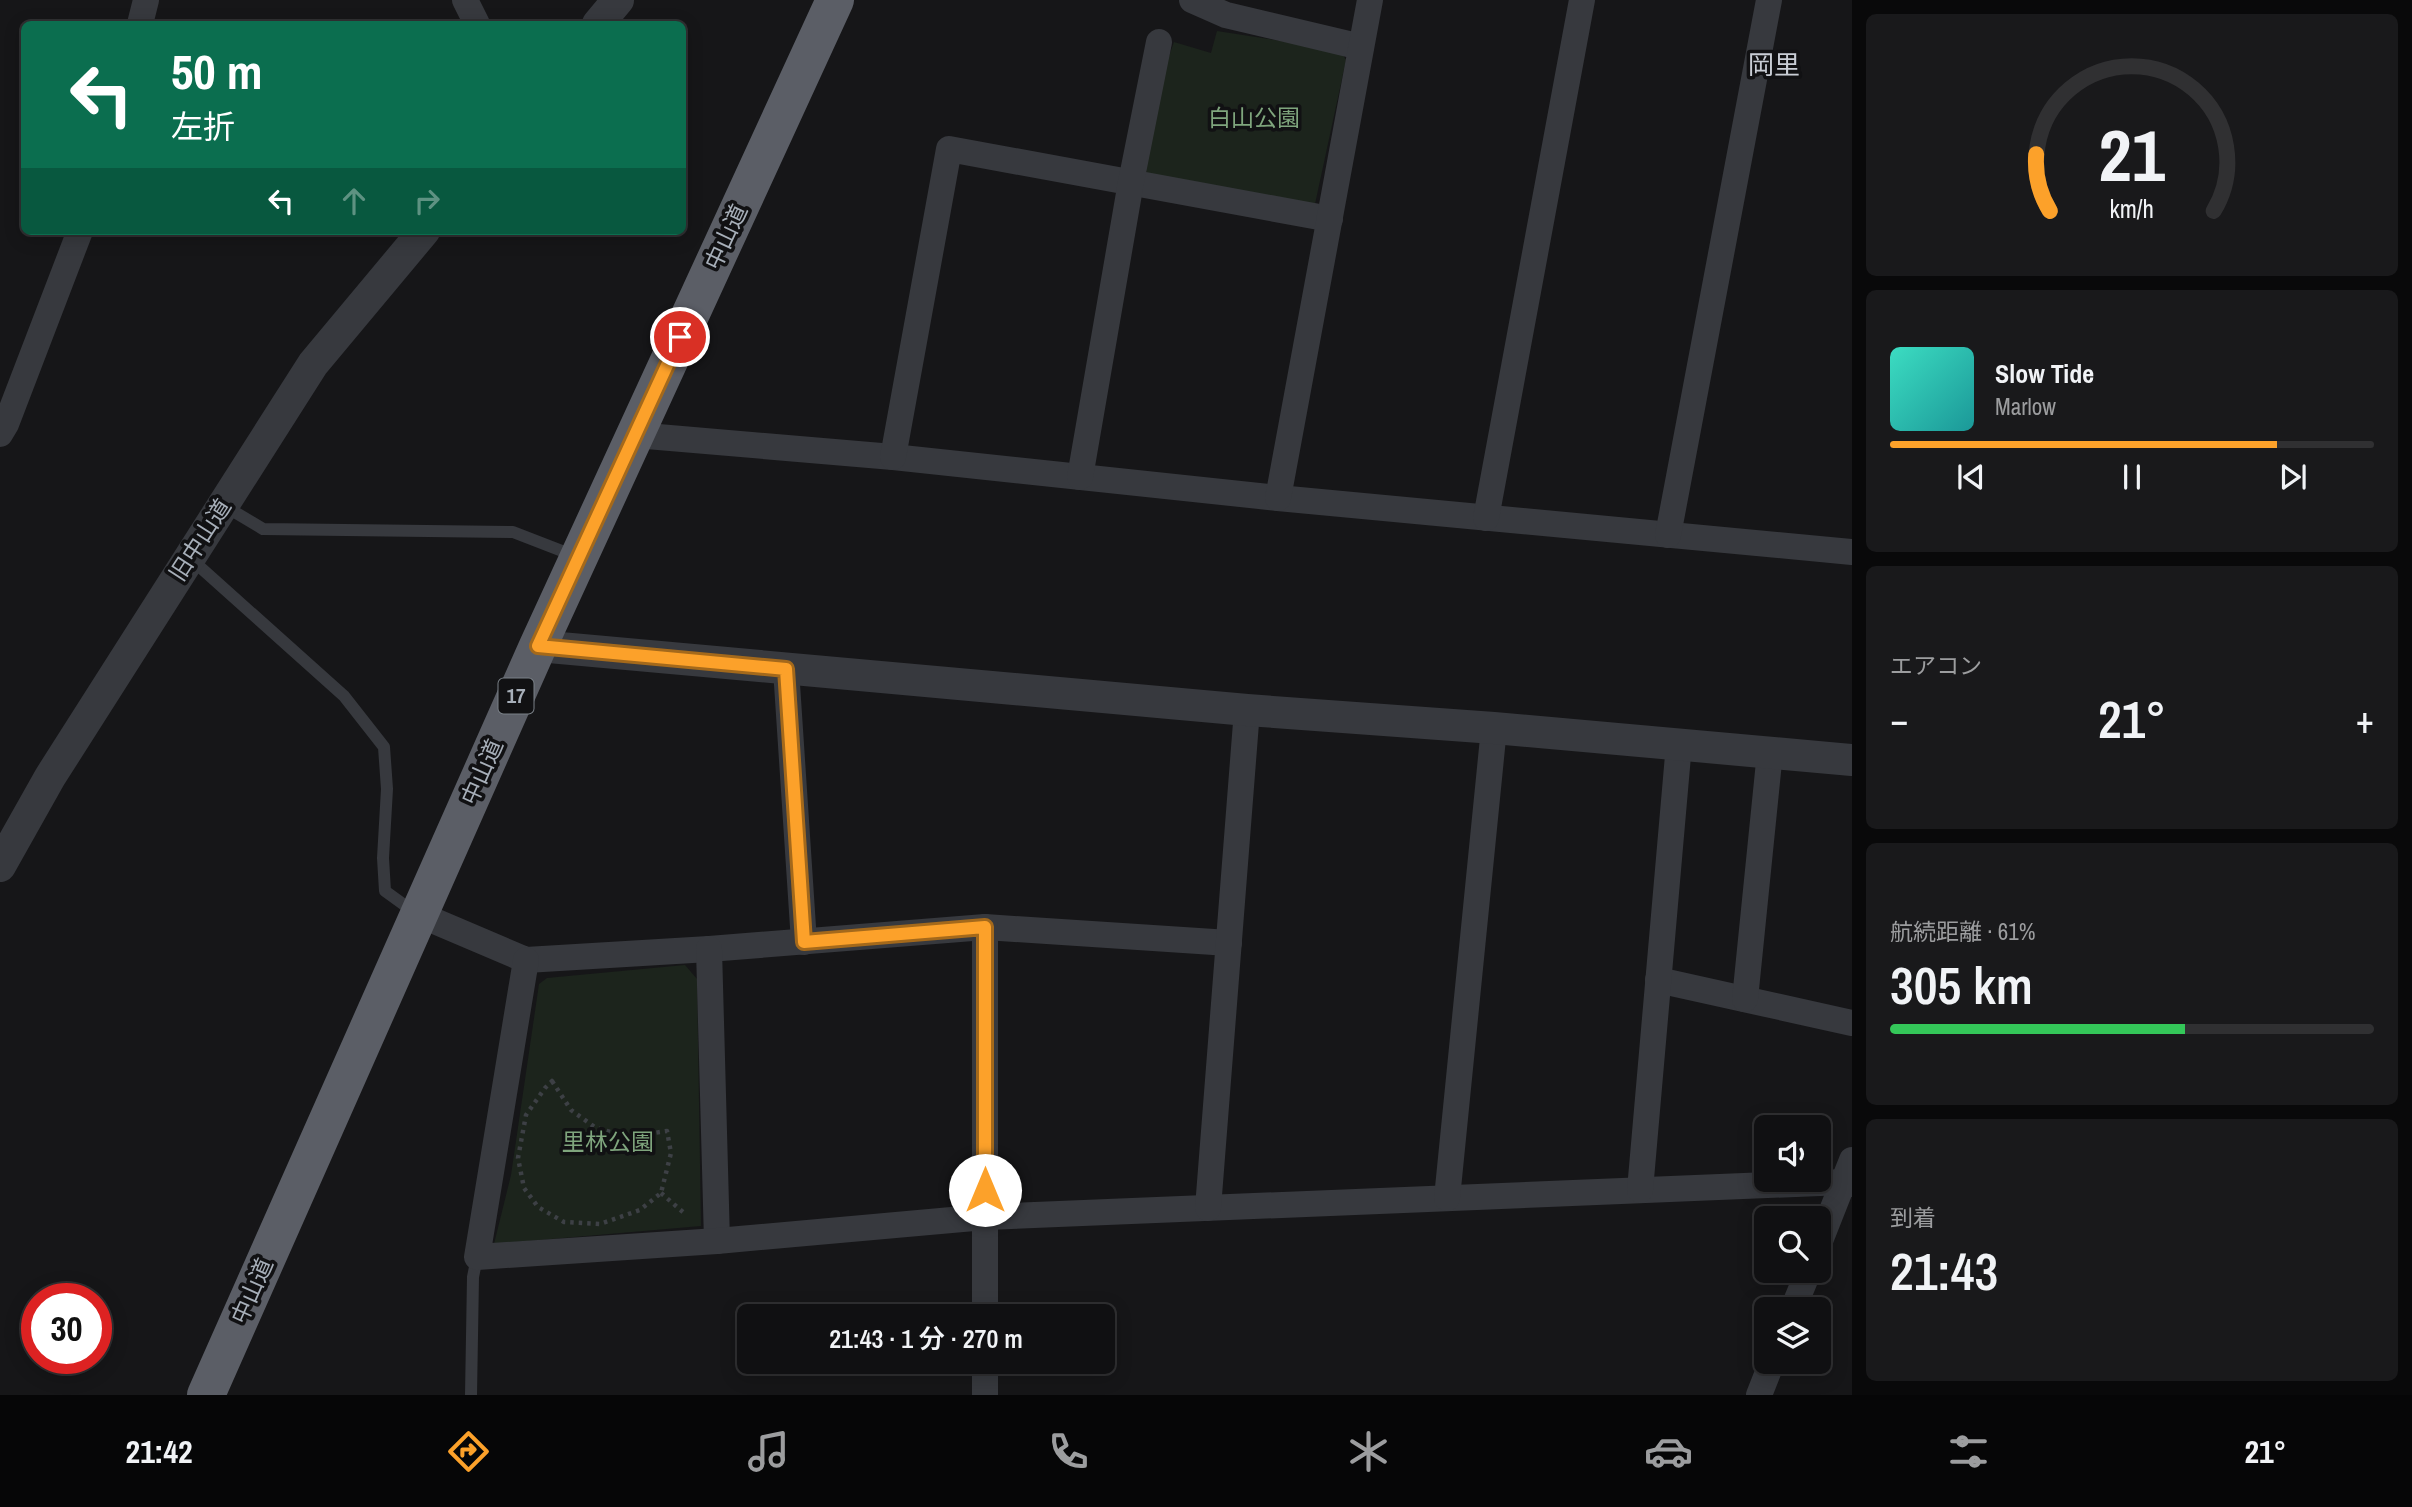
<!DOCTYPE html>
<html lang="ja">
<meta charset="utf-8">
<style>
:root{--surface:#101012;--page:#19191b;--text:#f1f3f6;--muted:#9c9d9f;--line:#303032;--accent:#fca12a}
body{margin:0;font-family:"Archivo Narrow","Noto Sans JP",sans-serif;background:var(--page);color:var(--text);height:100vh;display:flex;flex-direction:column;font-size:26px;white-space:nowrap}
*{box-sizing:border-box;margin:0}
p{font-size:23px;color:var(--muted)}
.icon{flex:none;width:38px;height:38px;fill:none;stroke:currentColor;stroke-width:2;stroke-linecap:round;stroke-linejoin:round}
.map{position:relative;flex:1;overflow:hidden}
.sheet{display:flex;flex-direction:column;gap:14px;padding:14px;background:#09090a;width:560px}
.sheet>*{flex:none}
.guide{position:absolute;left:21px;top:21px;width:665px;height:214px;border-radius:10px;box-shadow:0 4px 18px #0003,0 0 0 2px var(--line);background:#0b6e4f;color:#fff;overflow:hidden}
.tools{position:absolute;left:1754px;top:1115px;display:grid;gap:14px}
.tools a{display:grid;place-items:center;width:77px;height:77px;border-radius:10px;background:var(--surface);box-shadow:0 4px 18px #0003,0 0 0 2px var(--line);font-size:35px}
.speed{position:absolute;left:21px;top:1283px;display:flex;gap:14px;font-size:35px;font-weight:700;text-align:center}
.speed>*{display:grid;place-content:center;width:91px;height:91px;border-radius:50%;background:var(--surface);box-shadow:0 4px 18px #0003,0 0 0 2px var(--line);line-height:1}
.speed .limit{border:10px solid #d22;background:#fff;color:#111}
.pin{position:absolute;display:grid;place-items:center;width:60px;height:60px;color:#fff;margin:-30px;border:4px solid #fff;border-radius:50%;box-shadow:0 2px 7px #0007}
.me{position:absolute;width:77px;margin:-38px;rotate:0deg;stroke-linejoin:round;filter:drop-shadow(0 0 5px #0008)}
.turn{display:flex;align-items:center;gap:24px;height:147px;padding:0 35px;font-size:32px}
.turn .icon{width:91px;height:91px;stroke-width:2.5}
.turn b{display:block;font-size:49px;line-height:60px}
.lanes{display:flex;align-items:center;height:66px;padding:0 35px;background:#0003;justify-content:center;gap:35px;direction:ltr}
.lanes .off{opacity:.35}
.big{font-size:52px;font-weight:600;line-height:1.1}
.sheet .widget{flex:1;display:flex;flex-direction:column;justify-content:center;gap:10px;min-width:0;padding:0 24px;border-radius:10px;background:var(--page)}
.sheet .dial{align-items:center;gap:0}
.dial svg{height:182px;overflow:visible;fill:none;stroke:var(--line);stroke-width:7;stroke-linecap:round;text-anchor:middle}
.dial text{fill:var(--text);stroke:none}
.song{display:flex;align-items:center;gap:21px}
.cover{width:84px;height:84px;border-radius:10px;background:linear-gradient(135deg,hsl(170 70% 55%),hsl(180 70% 35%))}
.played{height:7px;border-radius:4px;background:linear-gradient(90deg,var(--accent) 80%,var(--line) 80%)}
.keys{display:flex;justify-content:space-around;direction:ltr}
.heat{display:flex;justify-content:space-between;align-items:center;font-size:38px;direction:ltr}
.charge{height:10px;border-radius:5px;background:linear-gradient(90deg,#34c759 61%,var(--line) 0)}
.trip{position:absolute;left:737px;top:1304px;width:378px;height:70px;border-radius:10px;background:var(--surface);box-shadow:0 4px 18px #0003,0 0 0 2px var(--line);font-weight:600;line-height:70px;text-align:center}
.tabs{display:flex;height:112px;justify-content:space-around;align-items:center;background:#060607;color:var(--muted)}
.tabs .icon{width:49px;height:49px}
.tabs .on{color:var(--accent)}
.tabs b{font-size:32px;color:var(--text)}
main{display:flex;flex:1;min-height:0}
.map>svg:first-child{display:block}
.green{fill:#1c241c}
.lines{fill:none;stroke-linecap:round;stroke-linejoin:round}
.path{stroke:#3d4045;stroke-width:4.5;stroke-dasharray:3.5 5;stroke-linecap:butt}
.service{stroke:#37393e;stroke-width:12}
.minor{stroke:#37393e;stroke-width:26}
.tertiary{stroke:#37393e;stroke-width:32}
.trunk{stroke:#5b5e66;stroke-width:38}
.route-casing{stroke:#a4691b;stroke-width:18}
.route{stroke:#fca12a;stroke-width:12}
.labels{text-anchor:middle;stroke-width:7;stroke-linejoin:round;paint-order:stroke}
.shield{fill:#111113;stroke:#7a8087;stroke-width:2}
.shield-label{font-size:21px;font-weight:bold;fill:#a7afb9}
.park-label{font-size:23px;fill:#7fa57d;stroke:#111113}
.street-label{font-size:23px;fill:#a7afb9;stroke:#111113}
.quarter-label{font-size:26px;fill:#c9cdd5;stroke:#111113}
</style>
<main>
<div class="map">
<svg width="1852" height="1395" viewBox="0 0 1852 1395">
<rect width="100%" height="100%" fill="#161618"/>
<!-- green -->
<g class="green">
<path d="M1217 31 1340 50 1346 60 1315 204 1148 175 1145 168 1159 84 1174 42 1211 53Z"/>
<path d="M685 965 697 979 701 1226 494 1244 511 1175 539 984 547 978Z"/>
</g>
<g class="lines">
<!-- path -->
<g class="path">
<path d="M552 1081 571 1110 596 1128 628 1137 667 1131 671 1153 661 1193 640 1210 600 1224 564 1222 538 1207 524 1188 518 1158 526 1115 545 1088Z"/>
<path d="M661 1193 684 1213"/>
</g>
<!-- service -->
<g class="service">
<path d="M223 505 263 529 513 532 575 556"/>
<path d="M191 559 344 696 384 747 387 789 383 858 385 891 414 912"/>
<path d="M471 1395 473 1277 477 1257"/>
</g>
<!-- minor -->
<g class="minor">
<path d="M465 0 477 24"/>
<path d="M1192 0 1226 15 1361 47"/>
<path d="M140 24 146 0"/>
<path d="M0 434 6 424 80 231"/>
<path d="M635 435 893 457 1278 498 1852 552"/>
<path d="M893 457 949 149 1330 219"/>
<path d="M1080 477 1131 182 1159 42"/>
<path d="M1278 498 1370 0"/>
<path d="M1486 518 1582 0"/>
<path d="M1668 535 1769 0"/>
<path d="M786 669 804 942"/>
<path d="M418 914 526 960 709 949 985 927 1229 943"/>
<path d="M709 949 717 1241"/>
<path d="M526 960 477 1257 717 1241 985 1217 1844 1182 1852 1184"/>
<path d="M1658 980 1852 1023"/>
<path d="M1745 999 1770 752"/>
<path d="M1640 1190 1679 744"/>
<path d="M1447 1198 1494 728"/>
<path d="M1208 1208 1247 710"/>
<path d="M1818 1246 1852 1160"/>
<path d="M1793 1309 1809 1270"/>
<path d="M985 1316V927"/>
<path d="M985 1362V1395"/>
<path d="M1759 1395 1772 1362"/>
</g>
<!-- tertiary -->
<g class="tertiary">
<path d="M598 24 618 0"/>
<path d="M538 646 1247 710 1494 728 1852 760"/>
<path d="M0 866 50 777 313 364 424 231"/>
</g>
<!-- trunk -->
<path class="trunk" d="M206 1395 538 646 835 0"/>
</g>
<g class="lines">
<!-- route casing -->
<g class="route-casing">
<path id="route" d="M680 337 538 646 786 669 804 942 985 927V1190"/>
</g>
<!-- route -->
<use href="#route" class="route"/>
</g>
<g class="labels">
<!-- shield labels -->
<rect class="shield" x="498.5" y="678.5" width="35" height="35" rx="5"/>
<g class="shield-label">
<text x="516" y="703">17</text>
</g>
<!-- park labels -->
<g class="park-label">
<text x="1254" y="126">白山公園</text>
<text x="608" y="1150">里林公園</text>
</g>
<!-- street labels -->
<g class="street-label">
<text transform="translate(726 237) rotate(-65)" y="8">中山道</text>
<text transform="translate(200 540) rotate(-57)" y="8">旧中山道</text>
<text transform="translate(482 772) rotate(-66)" y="8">中山道</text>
<text transform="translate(252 1291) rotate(-66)" y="8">中山道</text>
</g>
<!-- quarter labels -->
<g class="quarter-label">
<text x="1774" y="74">岡里</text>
</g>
</g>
</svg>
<div class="tools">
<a><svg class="icon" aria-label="sound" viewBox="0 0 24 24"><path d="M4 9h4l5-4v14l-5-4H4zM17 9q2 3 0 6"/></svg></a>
<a><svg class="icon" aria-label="search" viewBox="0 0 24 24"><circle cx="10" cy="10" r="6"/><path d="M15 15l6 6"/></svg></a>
<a><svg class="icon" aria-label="layers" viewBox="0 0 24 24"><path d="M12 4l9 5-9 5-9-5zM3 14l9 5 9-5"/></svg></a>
</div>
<div class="speed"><div class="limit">30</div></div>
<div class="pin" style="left:680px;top:337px;background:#d93025"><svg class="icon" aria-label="arrive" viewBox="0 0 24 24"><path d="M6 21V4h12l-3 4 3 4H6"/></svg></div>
<svg class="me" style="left:985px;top:1190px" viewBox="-20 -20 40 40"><circle r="19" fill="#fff"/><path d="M0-13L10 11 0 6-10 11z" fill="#fca12a"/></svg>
<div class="trip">21:43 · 1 分 · 270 m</div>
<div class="guide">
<div class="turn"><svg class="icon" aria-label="left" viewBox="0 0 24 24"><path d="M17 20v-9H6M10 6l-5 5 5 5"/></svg><div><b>50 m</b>左折</div></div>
<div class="lanes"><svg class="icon" aria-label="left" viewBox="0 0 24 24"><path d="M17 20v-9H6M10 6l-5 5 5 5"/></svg><svg class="icon off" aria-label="ahead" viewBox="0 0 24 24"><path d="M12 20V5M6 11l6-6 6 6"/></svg><svg class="icon off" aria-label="right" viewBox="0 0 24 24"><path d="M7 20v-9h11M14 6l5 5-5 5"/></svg></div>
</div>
</div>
<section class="sheet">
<div class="widget dial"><svg viewBox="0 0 100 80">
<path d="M14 69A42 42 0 1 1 86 69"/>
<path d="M14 69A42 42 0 0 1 8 44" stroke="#fca12a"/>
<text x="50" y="56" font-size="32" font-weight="700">21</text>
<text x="50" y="72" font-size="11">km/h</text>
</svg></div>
<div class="widget">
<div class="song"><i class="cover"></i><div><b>Slow Tide</b><p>Marlow</p></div></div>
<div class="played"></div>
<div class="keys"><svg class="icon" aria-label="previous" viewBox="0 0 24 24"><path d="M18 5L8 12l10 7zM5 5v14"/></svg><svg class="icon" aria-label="pause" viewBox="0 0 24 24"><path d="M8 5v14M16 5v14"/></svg><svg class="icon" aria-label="next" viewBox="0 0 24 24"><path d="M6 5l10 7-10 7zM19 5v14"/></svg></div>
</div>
<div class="widget"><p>エアコン</p>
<div class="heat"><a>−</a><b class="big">21°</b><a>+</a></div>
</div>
<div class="widget"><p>航続距離 · 61%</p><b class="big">305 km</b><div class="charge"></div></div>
<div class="widget"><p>到着</p><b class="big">21:43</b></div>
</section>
</main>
<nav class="tabs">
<b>21:42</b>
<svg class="icon on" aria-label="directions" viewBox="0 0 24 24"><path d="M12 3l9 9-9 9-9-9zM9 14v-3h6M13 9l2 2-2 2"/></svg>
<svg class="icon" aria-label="music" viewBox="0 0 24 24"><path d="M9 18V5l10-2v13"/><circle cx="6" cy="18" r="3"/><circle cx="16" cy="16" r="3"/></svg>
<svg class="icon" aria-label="phone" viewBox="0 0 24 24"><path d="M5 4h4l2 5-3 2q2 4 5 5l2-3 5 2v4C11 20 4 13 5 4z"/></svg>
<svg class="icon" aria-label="climate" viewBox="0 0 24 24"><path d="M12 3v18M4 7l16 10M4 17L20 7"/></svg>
<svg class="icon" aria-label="car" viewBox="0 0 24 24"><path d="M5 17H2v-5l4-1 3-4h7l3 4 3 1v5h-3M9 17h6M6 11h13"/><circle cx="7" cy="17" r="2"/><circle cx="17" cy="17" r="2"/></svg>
<svg class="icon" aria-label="filters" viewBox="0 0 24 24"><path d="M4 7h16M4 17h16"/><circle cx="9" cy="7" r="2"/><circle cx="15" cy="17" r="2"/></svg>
<b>21°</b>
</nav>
